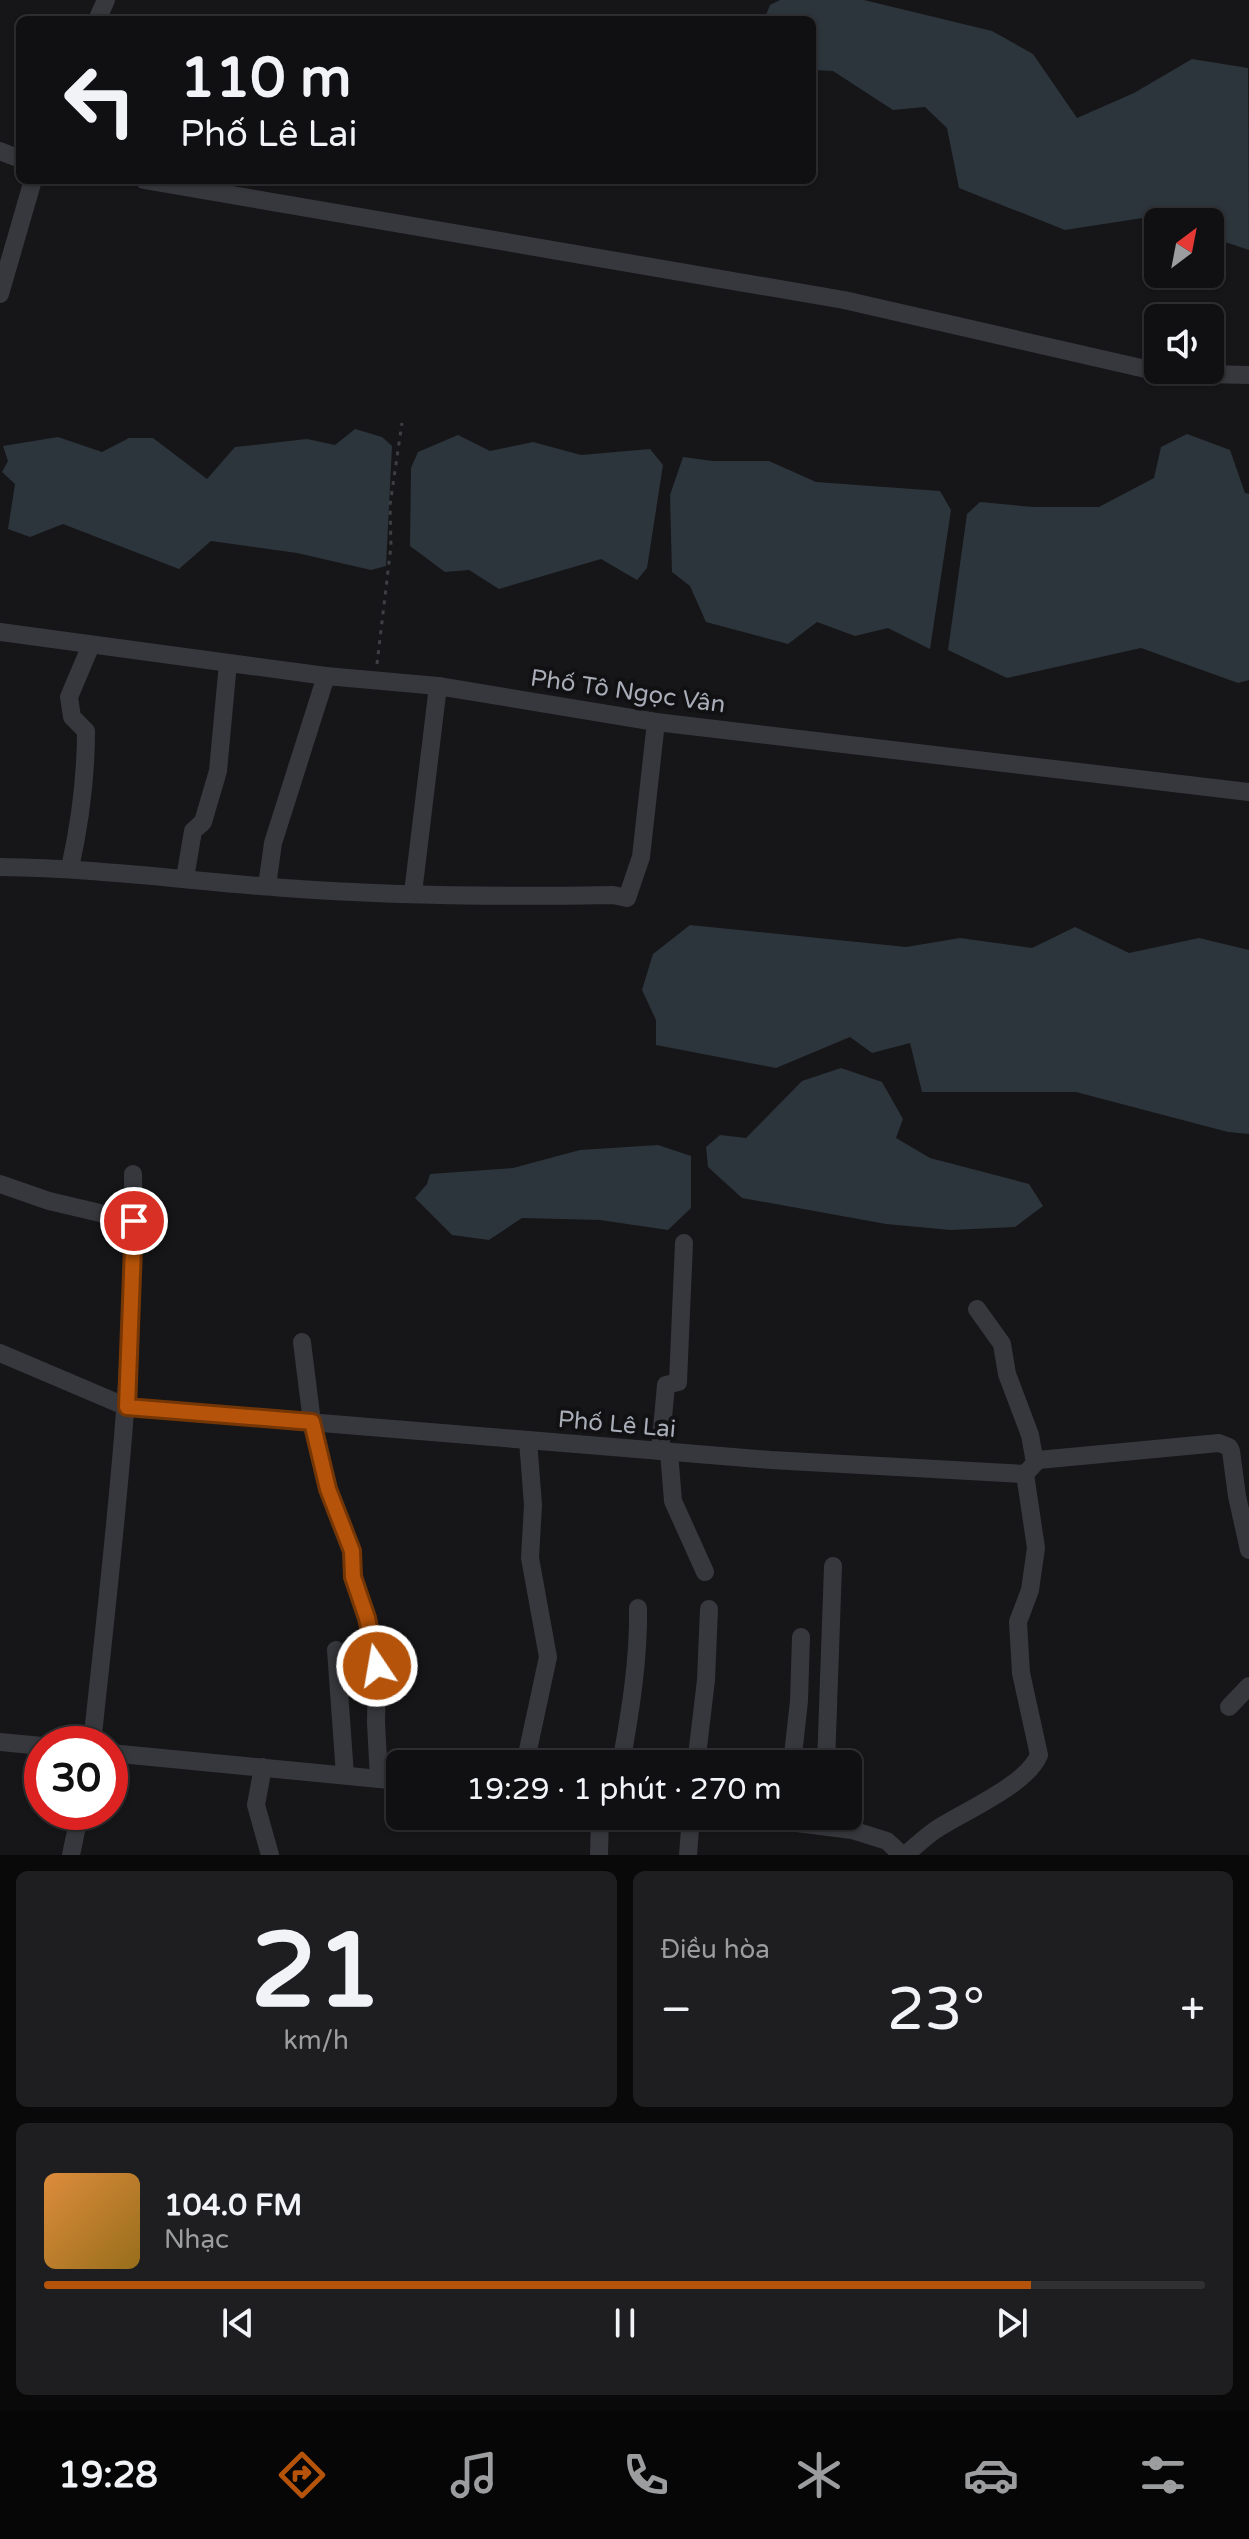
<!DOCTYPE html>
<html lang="vi">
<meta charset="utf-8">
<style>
:root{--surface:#101012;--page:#1e1e20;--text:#f1f3f6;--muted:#9c9d9f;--line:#303032;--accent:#b45309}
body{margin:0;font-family:"Varela Round",sans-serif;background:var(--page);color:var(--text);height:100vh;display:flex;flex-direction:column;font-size:30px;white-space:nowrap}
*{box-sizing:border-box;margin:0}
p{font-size:26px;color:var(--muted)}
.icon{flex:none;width:44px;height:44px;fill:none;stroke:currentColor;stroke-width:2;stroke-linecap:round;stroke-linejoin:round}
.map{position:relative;height:1855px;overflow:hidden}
.details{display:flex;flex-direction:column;gap:16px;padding:16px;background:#09090a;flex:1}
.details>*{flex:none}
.hud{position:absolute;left:16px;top:16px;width:800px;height:168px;border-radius:12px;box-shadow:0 2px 6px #0004,0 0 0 2px var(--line);background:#101012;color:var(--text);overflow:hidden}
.needle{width:52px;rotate:32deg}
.tools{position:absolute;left:1144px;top:208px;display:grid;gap:16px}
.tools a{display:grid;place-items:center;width:80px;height:80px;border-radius:12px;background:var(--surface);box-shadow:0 2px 6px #0004,0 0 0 2px var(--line);font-size:40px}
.speed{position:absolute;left:24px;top:1726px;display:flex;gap:16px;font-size:40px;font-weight:700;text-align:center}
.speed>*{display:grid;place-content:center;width:104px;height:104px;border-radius:50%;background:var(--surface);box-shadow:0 2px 6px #0004,0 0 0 2px var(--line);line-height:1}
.speed .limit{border:12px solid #d22;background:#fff;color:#111}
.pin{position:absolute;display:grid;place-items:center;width:68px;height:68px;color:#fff;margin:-34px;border:4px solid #fff;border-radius:50%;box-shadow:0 2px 8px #0007}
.me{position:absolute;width:88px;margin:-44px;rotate:348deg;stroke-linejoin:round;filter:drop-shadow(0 0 6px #0008)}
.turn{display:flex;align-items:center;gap:28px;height:168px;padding:0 32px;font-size:36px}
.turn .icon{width:104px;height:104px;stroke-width:2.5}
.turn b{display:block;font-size:56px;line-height:68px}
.big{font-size:60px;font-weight:600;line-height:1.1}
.details .tile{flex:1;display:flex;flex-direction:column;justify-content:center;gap:12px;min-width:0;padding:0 28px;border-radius:12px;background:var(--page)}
.details .dial{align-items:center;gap:0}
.dial b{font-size:104px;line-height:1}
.song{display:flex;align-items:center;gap:24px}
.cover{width:96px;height:96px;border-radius:12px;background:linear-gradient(135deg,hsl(30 70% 55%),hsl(40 70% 35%))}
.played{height:8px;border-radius:4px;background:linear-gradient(90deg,var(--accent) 85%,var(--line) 85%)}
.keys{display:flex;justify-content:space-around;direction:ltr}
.heat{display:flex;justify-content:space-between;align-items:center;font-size:44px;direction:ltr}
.details .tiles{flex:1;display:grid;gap:16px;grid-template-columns:1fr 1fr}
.tile:last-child{grid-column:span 2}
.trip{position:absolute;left:386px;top:1750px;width:476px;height:80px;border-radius:12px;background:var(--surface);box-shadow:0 2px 6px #0004,0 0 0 2px var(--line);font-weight:600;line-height:80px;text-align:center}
.menu{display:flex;height:128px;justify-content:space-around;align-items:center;background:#060607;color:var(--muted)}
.menu .icon{width:56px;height:56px}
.menu .selected{color:var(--accent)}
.menu b{font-size:36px;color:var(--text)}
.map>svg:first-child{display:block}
.water{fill:#2c353c}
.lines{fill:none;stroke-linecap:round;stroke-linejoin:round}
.path{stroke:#3d3f44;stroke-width:3;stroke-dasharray:4 6;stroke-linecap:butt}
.minor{stroke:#37383d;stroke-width:18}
.route-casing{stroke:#753606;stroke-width:20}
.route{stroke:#b45309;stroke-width:14}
.labels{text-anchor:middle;stroke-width:8;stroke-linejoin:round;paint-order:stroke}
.street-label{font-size:24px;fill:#a8adb8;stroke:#111113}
</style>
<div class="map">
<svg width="1249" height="1855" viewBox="0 0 1249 1855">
<rect width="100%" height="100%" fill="#161618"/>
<!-- water -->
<g class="water">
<path d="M780 0H864L992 31 1033 54 1077 118 1134 93 1192 59 1248 68 1249 250 1210 237V222H1165L1149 217 1065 230 959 188 947 128 925 107 893 110 833 71 812 70V20H764L770 5Z"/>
<path d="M355 429 382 437 392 446 386 566 371 570 297 553 211 541 179 569 63 524 30 537 8 529 15 484 2 472 8 461 3 446 58 437 102 452 129 438H153L207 479 235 447 307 439 335 445Z"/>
<path d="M1187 434 1230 450 1245 493 1249 494V680L1238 683 1141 648 1007 678 948 650 967 514 980 502 1033 507H1099L1154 478 1161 447Z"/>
<path d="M458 435 490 451 533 442 581 455 650 449 663 465 647 568 637 580 601 559 499 589 469 570 445 572 410 546 411 468 418 452Z"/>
<path d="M683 457 713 461H769L816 482 940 491 951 510 930 649 888 628 855 636 817 622 788 644 706 622 690 586 672 572 670 495Z"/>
<path d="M690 925 906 947 960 938 1032 948 1075 927 1129 953 1199 938 1249 950V1134L1228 1132 1076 1092H922L910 1043 872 1053 850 1037 776 1068 656 1045V1020L642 990 653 954Z"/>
<path d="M841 1068 882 1082 903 1119 896 1138 930 1158 1029 1184 1043 1206 1015 1227 951 1230 886 1224 742 1198 708 1167 706 1147 720 1135 746 1138 802 1081Z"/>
<path d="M658 1145 691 1156V1208L668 1230 600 1220 522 1218 489 1240 452 1235 415 1198 427 1184 430 1174 513 1168 580 1150Z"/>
</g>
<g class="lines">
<!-- path -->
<path class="path" d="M377 664 391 546 390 505 402 423"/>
<!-- minor -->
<g class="minor">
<path d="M97 20 106 0"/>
<path d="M0 151 20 159"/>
<path d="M144 180 844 300 1163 373 1249 375"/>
<path d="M0 294 33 180"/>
<path d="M0 632 326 676 438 686 656 722 1249 792"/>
<path d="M0 867C95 868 190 881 285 888 394 896 504 897 613 895L627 898 641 857 656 722"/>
<path d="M70 868C80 823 86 777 86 731L72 717 69 697 91 645"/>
<path d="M185 878 193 831 203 822 218 771 228 663"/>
<path d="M267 886 273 843 326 676"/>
<path d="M413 893 438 686"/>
<path d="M0 1184 49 1201 134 1221"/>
<path d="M977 1309 1002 1344 1007 1374 1030 1435 1035 1463"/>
<path d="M302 1342 312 1422 328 1489 352 1551 353 1577 367 1618 377 1666 376 1723 379 1779"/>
<path d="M0 1353 127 1407 771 1460 1025 1474 1038 1460 1219 1443 1229 1447 1231 1451 1237 1496 1249 1550"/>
<path d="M660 1451 666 1385 678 1382 684 1243"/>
<path d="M669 1452 673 1501 705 1572"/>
<path d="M336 1650 345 1775"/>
<path d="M1229 1707 1249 1686"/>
<path d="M0 1742 42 1746"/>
<path d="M92 1744C112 1554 136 1365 133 1174"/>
<path d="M110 1753 400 1781"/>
<path d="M525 1764 548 1657 530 1558 533 1505 528 1440"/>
<path d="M621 1764C630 1713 639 1660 638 1608"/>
<path d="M696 1764 706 1680 709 1609"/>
<path d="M792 1764 799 1701 801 1637"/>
<path d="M826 1764 833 1566"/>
<path d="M263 1767 256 1805 270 1855"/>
<path d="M740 1816 852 1830 887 1841 902 1855"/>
<path d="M71 1855 80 1812"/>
<path d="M599 1855 600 1816"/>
<path d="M688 1855 691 1816"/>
<path d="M905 1855C915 1847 924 1838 934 1831 962 1812 1026 1786 1039 1755L1021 1673 1018 1622 1030 1590 1036 1548 1025 1474"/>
</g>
</g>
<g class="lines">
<!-- route casing -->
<g class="route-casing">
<path id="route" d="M134 1221 127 1407 312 1422 328 1489 352 1551 353 1577 367 1618 377 1666"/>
</g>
<!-- route -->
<use href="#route" class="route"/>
</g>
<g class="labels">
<!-- street labels -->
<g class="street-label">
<text transform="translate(628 691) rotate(8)" y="8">Phố Tô Ngọc Vân</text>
<text transform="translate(617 1424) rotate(5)" y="8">Phố Lê Lai</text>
</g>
</g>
</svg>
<div class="tools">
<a><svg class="needle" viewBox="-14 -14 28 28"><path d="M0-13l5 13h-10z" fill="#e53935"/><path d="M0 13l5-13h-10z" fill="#9c9d9f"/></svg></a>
<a><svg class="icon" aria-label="sound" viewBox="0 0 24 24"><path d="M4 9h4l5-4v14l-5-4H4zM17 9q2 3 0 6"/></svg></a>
</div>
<div class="speed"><div class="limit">30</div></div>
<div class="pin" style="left:134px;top:1221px;background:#d93025"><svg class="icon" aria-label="arrive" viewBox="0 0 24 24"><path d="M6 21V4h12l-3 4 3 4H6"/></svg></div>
<svg class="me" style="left:377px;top:1666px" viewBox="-20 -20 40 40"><circle r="17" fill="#b45309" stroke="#fff" stroke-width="3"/><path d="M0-11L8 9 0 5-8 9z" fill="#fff"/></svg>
<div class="trip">19:29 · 1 phút · 270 m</div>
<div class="hud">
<div class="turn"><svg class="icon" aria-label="left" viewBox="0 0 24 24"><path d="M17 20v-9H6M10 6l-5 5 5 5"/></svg><div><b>110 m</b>Phố Lê Lai</div></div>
</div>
</div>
<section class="details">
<div class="tiles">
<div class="tile dial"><b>21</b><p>km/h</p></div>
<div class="tile"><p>Điều hòa</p>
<div class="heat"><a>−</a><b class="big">23°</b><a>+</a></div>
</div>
<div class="tile">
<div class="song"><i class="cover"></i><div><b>104.0 FM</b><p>Nhạc</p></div></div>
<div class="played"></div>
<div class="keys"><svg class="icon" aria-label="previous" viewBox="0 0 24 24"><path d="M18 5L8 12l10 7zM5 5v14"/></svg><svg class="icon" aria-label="pause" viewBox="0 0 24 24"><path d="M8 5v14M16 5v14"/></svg><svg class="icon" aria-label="next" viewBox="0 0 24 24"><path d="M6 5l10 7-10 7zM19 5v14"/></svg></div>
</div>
</div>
</section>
<nav class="menu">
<b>19:28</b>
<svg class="icon selected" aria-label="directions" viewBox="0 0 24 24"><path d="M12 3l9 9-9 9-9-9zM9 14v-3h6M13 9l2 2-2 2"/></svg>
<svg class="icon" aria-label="music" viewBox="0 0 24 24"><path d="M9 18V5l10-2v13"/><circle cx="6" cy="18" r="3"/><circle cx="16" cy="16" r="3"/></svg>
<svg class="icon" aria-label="phone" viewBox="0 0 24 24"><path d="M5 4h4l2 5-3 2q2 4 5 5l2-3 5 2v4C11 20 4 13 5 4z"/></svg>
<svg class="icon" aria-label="climate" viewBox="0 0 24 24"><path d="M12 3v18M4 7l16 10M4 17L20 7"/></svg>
<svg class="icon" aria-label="car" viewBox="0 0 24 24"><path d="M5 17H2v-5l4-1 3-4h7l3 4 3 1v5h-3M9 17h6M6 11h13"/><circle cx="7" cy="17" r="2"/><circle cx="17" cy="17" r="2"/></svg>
<svg class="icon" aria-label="filters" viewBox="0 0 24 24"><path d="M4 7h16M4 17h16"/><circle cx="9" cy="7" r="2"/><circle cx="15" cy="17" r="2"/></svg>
</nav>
